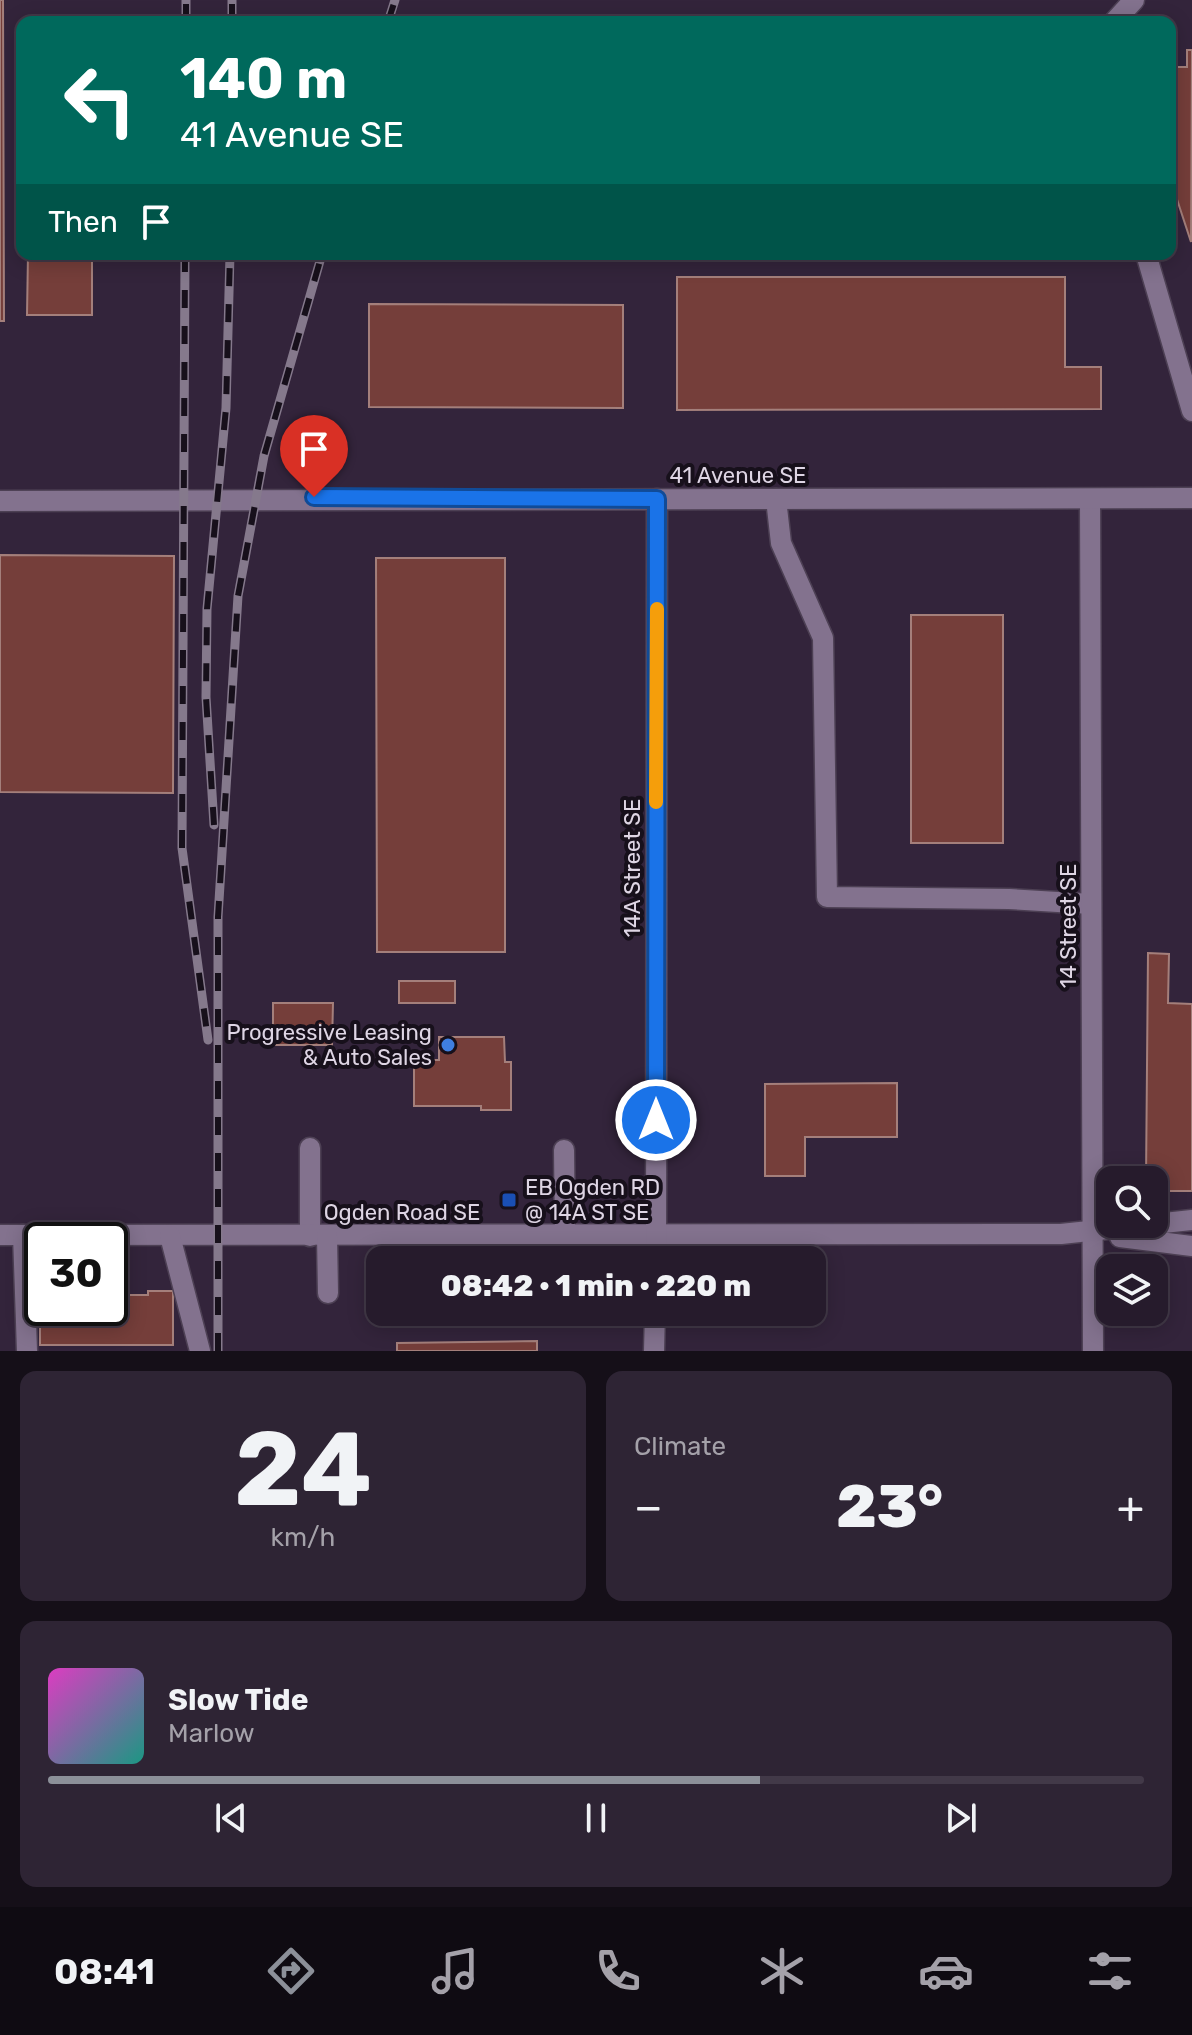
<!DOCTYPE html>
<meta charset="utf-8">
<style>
:root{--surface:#261b2c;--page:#2e2434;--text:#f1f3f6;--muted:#a4a1a9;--line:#423948;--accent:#8c9099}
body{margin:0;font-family:Rubik,sans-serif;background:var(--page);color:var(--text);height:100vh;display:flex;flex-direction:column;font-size:30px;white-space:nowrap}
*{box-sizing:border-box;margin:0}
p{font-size:26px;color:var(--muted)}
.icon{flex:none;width:44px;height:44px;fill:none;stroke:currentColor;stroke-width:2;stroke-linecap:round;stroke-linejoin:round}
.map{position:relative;height:1351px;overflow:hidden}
.drawer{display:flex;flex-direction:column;gap:20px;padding:20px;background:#150f18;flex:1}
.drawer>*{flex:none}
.banner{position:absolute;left:16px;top:16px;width:1160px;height:244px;border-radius:16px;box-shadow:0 4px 20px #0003,0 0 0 2px var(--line);background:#00695c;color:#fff;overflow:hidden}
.fabs{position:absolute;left:1096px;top:1166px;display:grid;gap:16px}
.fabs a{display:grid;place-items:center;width:72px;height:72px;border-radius:16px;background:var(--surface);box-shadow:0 4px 20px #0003,0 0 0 2px var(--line);font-size:40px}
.speed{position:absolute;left:24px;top:1222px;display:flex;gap:16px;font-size:40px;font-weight:700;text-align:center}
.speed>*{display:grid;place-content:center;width:104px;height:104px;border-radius:50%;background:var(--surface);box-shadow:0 4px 20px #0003,0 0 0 2px var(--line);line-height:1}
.speed .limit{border:4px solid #111;border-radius:12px;background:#fff;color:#111}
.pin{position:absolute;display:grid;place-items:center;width:68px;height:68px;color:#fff;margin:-82px -34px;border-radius:50% 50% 50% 0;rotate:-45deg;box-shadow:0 0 8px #0007}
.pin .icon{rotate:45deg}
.me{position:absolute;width:88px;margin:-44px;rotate:0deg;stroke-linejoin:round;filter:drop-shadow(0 0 6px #0008)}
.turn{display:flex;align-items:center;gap:28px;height:168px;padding:0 32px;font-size:36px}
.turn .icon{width:104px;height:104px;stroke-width:2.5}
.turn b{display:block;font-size:56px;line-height:68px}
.then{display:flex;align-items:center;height:76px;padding:0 32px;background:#0003;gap:16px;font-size:30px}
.big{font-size:60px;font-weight:800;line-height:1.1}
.drawer .widget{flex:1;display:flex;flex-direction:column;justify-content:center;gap:12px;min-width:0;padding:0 28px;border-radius:16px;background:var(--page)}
.drawer .dial{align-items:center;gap:0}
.dial b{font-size:104px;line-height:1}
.song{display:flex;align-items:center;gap:24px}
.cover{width:96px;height:96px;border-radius:12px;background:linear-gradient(135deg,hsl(310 70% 55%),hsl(170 70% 35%))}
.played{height:8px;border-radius:4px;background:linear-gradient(90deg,var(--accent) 65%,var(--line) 65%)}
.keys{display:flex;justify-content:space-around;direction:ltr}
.heat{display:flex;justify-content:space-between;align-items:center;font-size:44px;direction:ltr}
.drawer .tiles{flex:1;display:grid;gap:20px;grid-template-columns:1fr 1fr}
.widget:last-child{grid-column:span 2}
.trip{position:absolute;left:366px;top:1246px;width:460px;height:80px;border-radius:16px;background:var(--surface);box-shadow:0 4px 20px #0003,0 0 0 2px var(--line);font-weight:800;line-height:80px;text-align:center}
.tab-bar{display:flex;height:128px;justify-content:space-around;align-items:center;background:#0f0b12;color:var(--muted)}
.tab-bar .icon{width:56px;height:56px}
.tab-bar .on{color:var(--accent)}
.tab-bar b{font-size:36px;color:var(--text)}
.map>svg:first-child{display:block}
.building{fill:#753e3a;stroke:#a47f7b;stroke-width:2}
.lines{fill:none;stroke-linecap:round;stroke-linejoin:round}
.minor-casing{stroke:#4d4054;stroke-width:23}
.minor{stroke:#83728e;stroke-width:20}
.rail-casing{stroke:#85798c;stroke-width:9}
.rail{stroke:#17101b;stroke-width:6;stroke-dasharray:18;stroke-linecap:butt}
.route-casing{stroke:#114b97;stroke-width:20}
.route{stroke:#1a73e8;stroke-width:14}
.slow{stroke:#f59e0b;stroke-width:14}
.shop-dot{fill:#3f7fe0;stroke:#17101b;stroke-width:3}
.transit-dot{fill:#1a4fb4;stroke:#17101b;stroke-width:3}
.labels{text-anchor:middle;stroke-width:8;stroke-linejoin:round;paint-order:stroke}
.street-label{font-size:22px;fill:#ded5e4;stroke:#17101b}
.poi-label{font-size:22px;fill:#ded5e4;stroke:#17101b;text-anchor:end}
</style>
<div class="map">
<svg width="1192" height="1351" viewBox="0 0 1192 1351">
<rect width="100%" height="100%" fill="#33243b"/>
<!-- building -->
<g class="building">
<path d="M0 0H3L4 321H0Z"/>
<path d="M1187 50H1192L1191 242 1170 178V67H1187Z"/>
<path d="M28 254H92V315H27Z"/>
<path d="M677 277H1065V367H1101V409L677 410Z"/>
<path d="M369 304 623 305V408L369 407Z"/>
<path d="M0 555 174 556 173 793 0 792Z"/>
<path d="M376 558H505V952H377Z"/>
<rect x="911" y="615" width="92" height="228"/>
<path d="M1148 953 1169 954 1168 1003 1192 1004V1191H1154V1180H1146Z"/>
<rect x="399" y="981" width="56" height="22"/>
<path d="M273 1003H333L332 1045H273Z"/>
<path d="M439 1037H504L505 1062H511V1110H481V1106H414V1060H439Z"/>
<path d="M897 1083V1137H805V1176H765V1084Z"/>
<path d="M148 1291H173V1345H40V1294L42 1308H110V1295H148Z"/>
<path d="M537 1341V1351H397V1343Z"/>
</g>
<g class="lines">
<!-- minor casing -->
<g class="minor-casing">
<g id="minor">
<path d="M1114 22 1134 0"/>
<path d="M1146 254 1192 411"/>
<path d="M776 499 781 543 823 638 827 897 1009 899 1091 904"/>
<path d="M1090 500 1093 1351"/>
<path d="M0 501 1192 498"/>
<path d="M310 1148V1236"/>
<path d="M564 1150 565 1237"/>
<path d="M0 1235 1061 1234 1192 1220"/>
<path d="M23 1235 27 1351"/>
<path d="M170 1236 200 1351"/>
<path d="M327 1236 328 1293"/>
<path d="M1120 1237 1192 1246"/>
<path d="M656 1260 657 499"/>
<path d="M654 1351 655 1312"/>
</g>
</g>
<!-- minor -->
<use href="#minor" class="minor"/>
<!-- rail casing -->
<g class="rail-casing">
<g id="rail">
<path d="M186 22V0"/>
<path d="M232 22V0"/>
<path d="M388 22 395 0"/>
<path d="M185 254 182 848 208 1040"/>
<path d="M214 825 206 697 207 609 226 408 230 254"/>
<path d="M218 1351V917L238 596 264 456 322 254"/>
</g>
</g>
<!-- rail -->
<use href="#rail" class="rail"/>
</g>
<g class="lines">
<!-- route casing -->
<g class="route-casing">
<path id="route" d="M314 497 657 499 656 1120"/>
</g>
<!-- route -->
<use href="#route" class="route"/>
<!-- slow -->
<path class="slow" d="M656 802 657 609"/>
</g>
<!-- markers -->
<circle class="shop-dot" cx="448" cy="1045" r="8"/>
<rect class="transit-dot" x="501" y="1192" width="16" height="16" rx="4"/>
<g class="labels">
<!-- street labels -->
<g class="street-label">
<text x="738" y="483">41 Avenue SE</text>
<text transform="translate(632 868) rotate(-90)" y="8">14A Street SE</text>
<text transform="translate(1068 926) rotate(-90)" y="8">14 Street SE</text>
<text x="402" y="1220">Ogden Road SE</text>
</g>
<!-- poi labels -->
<g class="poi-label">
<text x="432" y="1040">Progressive Leasing<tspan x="432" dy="25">&amp; Auto Sales</tspan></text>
<text x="525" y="1195" text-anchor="start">EB Ogden RD<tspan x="525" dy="25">@ 14A ST SE</tspan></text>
</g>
</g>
</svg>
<div class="fabs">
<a><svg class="icon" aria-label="search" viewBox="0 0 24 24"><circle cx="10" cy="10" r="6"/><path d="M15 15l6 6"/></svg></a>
<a><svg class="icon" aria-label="layers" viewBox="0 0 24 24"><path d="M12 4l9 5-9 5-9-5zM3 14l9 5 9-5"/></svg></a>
</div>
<div class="speed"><div class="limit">30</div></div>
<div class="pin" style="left:314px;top:497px;background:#d93025"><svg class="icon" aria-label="arrive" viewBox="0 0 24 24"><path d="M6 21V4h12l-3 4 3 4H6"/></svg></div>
<svg class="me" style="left:656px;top:1120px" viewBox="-20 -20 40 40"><circle r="17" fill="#1a73e8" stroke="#fff" stroke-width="3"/><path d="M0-11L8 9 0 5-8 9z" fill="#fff"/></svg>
<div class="trip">08:42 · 1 min · 220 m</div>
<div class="banner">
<div class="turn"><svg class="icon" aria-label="left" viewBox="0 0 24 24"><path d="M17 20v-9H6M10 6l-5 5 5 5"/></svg><div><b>140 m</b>41 Avenue SE</div></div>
<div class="then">Then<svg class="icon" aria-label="arrive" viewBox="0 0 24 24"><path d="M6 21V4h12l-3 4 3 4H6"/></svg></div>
</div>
</div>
<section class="drawer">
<div class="tiles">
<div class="widget dial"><b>24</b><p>km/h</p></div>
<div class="widget"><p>Climate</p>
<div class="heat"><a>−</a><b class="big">23°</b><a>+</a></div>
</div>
<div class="widget">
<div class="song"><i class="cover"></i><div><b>Slow Tide</b><p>Marlow</p></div></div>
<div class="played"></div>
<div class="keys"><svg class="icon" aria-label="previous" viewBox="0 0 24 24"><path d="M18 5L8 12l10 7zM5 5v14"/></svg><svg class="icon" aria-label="pause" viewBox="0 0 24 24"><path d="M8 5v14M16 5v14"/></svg><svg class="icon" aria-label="next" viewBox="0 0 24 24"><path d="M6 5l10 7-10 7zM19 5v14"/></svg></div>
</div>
</div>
</section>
<nav class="tab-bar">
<b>08:41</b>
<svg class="icon on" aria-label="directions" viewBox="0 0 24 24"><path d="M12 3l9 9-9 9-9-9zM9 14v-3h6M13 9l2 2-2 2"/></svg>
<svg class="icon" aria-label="music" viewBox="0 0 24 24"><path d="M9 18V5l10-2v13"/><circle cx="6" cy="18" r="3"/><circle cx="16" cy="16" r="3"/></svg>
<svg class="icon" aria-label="phone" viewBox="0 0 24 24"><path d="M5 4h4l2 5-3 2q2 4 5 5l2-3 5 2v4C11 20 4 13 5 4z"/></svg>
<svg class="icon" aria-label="climate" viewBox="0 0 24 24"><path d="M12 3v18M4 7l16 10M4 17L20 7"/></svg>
<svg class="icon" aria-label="car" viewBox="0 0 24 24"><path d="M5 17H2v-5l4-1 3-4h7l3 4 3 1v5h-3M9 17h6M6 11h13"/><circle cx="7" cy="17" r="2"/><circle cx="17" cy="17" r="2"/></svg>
<svg class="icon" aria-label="filters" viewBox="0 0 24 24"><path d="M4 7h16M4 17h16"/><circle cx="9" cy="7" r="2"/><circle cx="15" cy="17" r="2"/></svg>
</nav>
